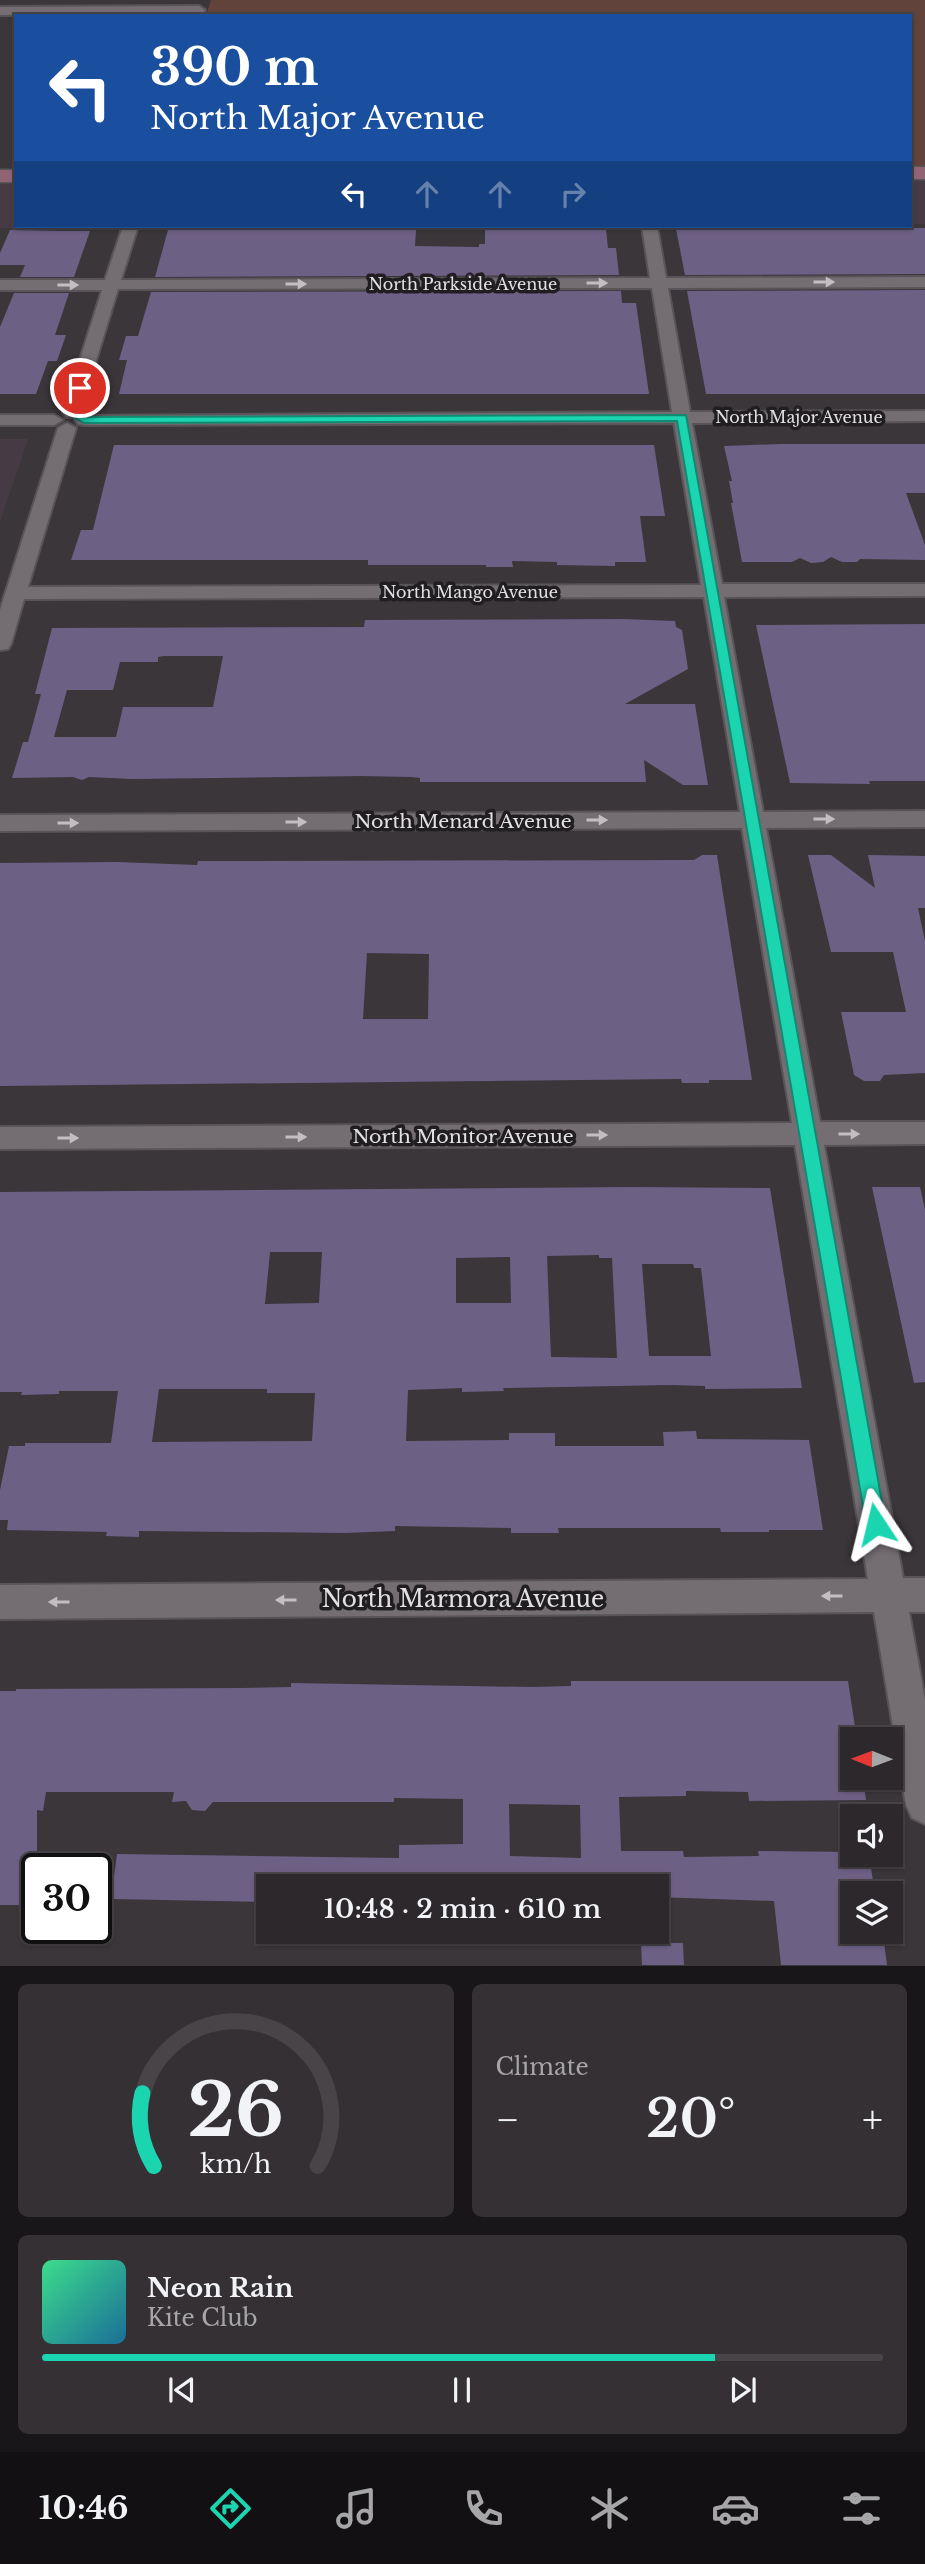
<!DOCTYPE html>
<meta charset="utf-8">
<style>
:root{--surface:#2c282c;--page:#343034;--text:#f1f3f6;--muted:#a6a6a9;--line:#484448;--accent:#1bd5b1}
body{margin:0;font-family:"Libre Baskerville",serif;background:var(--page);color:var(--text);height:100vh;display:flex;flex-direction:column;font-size:26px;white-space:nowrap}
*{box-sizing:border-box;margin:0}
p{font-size:23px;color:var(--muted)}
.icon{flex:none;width:38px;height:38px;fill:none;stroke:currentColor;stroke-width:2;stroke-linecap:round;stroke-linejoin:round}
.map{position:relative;height:1966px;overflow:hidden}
.drawer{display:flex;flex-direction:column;gap:18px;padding:18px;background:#181618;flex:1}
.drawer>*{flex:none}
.guide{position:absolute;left:14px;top:14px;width:898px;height:214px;border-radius:0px;box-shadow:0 2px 5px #0004,0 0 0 2px var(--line);background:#1a4fa0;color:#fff;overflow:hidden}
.needle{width:46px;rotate:271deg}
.buttons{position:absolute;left:840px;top:1727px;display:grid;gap:14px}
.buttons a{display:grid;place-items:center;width:63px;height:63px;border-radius:0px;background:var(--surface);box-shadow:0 2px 5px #0004,0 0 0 2px var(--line);font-size:35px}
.speed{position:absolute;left:21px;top:1853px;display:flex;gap:14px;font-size:35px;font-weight:700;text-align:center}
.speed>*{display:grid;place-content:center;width:91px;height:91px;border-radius:50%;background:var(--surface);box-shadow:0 2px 5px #0004,0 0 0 2px var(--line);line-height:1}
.speed .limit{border:4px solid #111;border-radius:10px;background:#fff;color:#111}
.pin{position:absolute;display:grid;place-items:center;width:60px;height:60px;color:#fff;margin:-30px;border:4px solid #fff;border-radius:50%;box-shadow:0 2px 7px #0007}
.me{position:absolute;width:77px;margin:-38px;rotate:350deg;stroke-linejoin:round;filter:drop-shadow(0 0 5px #0008)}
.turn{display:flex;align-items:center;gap:24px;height:147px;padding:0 21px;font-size:32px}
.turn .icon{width:91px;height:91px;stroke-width:2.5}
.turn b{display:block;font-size:49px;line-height:60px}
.lanes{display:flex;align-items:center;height:66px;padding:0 21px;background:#0003;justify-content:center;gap:35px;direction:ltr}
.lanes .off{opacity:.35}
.big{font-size:52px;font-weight:600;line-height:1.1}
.drawer .tile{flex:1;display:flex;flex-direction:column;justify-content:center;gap:10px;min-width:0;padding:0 24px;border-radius:10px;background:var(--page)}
.drawer .dial{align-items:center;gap:0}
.dial svg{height:182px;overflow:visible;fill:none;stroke:var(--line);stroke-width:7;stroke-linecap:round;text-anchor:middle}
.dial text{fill:var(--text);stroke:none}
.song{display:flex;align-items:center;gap:21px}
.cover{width:84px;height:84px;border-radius:10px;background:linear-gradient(135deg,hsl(150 70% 55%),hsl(200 70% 35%))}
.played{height:7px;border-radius:4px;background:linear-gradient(90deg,var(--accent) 80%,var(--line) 80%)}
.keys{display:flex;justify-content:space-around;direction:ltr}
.heat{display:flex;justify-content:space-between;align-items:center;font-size:38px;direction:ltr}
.drawer .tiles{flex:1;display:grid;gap:18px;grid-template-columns:1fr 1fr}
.tile:last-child{grid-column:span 2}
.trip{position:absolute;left:256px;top:1874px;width:413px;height:70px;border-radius:0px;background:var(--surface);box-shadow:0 2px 5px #0004,0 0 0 2px var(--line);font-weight:600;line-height:70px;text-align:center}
.dock{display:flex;height:112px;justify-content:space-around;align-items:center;background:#121012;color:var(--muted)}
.dock .icon{width:49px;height:49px}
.dock .current{color:var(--accent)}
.dock b{font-size:32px;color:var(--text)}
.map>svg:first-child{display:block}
.built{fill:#463b44}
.green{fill:#61433c}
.building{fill:#6d6085;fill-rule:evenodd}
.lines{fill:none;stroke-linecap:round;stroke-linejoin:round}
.minor-casing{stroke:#585457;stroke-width:4}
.secondary-casing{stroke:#585457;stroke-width:3}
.minor{fill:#746e73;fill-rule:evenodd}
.secondary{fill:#916475;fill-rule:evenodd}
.oneway{fill:#c2bec1}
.route{fill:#1bd5b1;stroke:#128a73;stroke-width:2}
.labels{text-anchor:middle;stroke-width:7;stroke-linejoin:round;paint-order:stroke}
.far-street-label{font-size:16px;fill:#e3e0e3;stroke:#201e20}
.street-label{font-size:19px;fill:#e3e0e3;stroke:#201e20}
.near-street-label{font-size:23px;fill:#e3e0e3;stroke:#201e20}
</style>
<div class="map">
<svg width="925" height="1966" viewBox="0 0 925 1966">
<rect width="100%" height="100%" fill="#3b363a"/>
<!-- built -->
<g class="built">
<path d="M910 180H925V224H913L910 217Z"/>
<path d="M0 183H16V226H128L127 228H0Z"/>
<path d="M0 439H28L0 522Z"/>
</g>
<!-- green -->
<path class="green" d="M211 0H925V166H910V16H206Z"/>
<!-- building -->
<g class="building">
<path d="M863 228H925V274L685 275 676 229Z"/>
<path d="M606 229 608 248H616L619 275 155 277 168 230H416L415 246 479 247V244H485V230Z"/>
<path d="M10 230 64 231H90L74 277H20L25 265H0V253Z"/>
<path d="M925 290V394H706L687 291Z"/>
<path d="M621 291 622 303H636L649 394H119L127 360H119L126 336H138L151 292Z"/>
<path d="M14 293H69L55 335H66L57 361H48L36 394H0V327Z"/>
<path d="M781 444H925V493H906L925 545V560L860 559 857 562H842L831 557 823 562 811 563 800 558 792 562H742L731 503H733L729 481H732L724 446Z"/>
<path d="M114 445H654L665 516H640L646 562H615V566L557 565V562L512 561 513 567H486V565H368V560H71L81 530H93Z"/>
<path d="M623 619 675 621 676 627 682 630 688 669 625 704H695L708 785H683L644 760 646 782H420V778L411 777 361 776 132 779 89 777 82 780 73 777 12 778 23 742H28L41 694H35L52 628 364 627 365 620ZM164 656H223L213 707H123L116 737H54L67 690H113L120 662H158V657Z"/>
<path d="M925 624V781H869L870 784 790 783 756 625Z"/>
<path d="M702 855H717L752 1080H709V1083H682L681 1079 0 1086V863L117 862 197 865 198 861 694 860ZM367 953 429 954 428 1019H363Z"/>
<path d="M808 855H831L875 888 868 855 925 856V908H918L925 941V1073L884 1075 880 1081H864L854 1075 841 1012H906L893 952H831Z"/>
<path d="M634 1187 770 1188 802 1388 705 1389V1386L671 1385 503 1388 504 1391 462 1392V1388L408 1390 406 1441 509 1440V1433H555V1446H664L663 1432 696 1431 697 1439 809 1440 823 1530H769V1532H721L720 1528H558L559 1533H511V1528L395 1526V1531L345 1533 139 1531V1537L106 1536 107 1532 7 1530 8 1520H0V1490L9 1446H25V1443H111L118 1391H59V1394L21 1395 22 1392H0V1192ZM270 1252H322L319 1303 265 1304ZM599 1255V1258H612L617 1358 551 1357 547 1256ZM510 1257 511 1303H456V1258ZM642 1264H693L694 1268H701L711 1356H649ZM159 1389H267V1393H315L312 1441 152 1442Z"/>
<path d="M872 1187H920L925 1210V1382L914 1383Z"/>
<path d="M571 1681H848L857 1740H852V1778H863L866 1800 749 1801 748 1792 686 1791V1796L619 1797 621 1851H683L684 1857 759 1856 758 1851 852 1852V1855H869L875 1894H852V1942H884L887 1965H781L774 1901 656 1897V1886H268V1902L111 1899 117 1854 399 1858V1845L463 1844V1799L394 1798V1802H213L205 1811 192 1810 186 1801 172 1802 174 1792H46L43 1811 37 1810V1905H0V1691H16V1689L240 1688 291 1687V1683L532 1687 571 1686ZM509 1804 580 1805 581 1858 510 1856Z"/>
<path d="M641 1943H683L684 1965H642Z"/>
</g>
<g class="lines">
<!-- minor casing -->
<g class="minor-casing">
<g id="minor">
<path d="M199 6 205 10 203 13 0 15V7Z"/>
<path d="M123 226H138L121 280 650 278 642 226H657L666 278 925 277V287L668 288 690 412 925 411V421L692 423 722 584H925V596L724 597 763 812 925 811V827L766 828 820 1122H925V1144L824 1145 903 1578H925V1612H909L925 1700V1824L912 1818 906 1805 874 1612 0 1619V1585L868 1579 795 1145 0 1149V1127L792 1123 742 828 0 831V815L740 812 704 597 24 599 11 644 8 649 0 650V610L58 428 67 423 76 428 28 587 701 585 674 423 84 425 78 424 75 420 77 417H66L63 413 102 290H0V280H105ZM652 288 672 412 79 416 118 289Z"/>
<path d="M0 415H54L63 420 54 425H0Z"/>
</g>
</g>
<!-- secondary casing -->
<g class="secondary-casing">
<g id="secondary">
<rect x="910" y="167" width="15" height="12"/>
<rect x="0" y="170" width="16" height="12"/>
</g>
</g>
<!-- minor -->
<use href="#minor" class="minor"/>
<!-- secondary -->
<use href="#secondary" class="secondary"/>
</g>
<!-- one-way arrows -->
<defs><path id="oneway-solid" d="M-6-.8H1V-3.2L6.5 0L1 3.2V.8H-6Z" transform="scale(1.75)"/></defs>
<g class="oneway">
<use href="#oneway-solid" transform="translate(824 282)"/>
<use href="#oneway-solid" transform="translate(597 283)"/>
<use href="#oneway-solid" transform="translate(296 284)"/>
<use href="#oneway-solid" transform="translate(68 285)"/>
<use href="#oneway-solid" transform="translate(824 819)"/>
<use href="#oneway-solid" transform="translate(597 820)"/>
<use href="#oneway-solid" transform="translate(296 822)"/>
<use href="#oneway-solid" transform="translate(68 823)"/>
<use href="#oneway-solid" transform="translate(849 1134)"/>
<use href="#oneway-solid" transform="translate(597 1135)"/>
<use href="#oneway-solid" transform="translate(296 1137)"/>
<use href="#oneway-solid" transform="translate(68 1138)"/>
<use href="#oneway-solid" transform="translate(832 1596) rotate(180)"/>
<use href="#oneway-solid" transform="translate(286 1600) rotate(180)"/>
<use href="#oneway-solid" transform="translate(59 1602) rotate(180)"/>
</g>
<!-- route -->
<path class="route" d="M80 385 85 388 78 412 88 417 686 415 886 1524 883 1531 876 1534 869 1531 866 1524 677 421 84 423 67 413 74 388Z"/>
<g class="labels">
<!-- far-street labels -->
<g class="far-street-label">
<text x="463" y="290">North Parkside Avenue</text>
<text x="799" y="423">North Major Avenue</text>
<text x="470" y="598">North Mango Avenue</text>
</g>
<!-- street labels -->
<g class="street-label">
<text x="463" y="828">North Menard Avenue</text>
<text x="463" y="1143">North Monitor Avenue</text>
</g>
<!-- near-street labels -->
<g class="near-street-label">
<text x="463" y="1607">North Marmora Avenue</text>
</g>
</g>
</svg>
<div class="buttons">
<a><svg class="needle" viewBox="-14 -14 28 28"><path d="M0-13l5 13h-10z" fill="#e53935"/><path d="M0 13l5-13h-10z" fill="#a6a6a9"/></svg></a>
<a><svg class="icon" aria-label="sound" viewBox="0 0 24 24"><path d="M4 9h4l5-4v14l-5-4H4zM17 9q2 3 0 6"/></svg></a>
<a><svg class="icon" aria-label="layers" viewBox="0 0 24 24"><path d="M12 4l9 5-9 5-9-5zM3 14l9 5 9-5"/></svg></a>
</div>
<div class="speed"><div class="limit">30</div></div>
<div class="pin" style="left:80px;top:388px;background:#d93025"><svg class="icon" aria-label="arrive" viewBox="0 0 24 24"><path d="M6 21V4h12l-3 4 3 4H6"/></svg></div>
<svg class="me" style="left:876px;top:1524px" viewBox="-20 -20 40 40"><path d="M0-17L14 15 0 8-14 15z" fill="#1bd5b1" stroke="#fff" stroke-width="4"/></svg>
<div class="trip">10:48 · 2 min · 610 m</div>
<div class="guide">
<div class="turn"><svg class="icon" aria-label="left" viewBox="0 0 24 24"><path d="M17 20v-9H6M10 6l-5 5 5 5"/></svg><div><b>390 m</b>North Major Avenue</div></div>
<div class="lanes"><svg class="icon" aria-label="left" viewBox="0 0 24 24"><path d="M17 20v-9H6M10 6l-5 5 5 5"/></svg><svg class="icon off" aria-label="ahead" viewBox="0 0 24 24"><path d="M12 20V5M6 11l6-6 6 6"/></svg><svg class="icon off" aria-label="ahead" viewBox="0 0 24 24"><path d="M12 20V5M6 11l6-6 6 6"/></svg><svg class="icon off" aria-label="right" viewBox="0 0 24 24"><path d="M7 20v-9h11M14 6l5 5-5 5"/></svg></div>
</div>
</div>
<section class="drawer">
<div class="tiles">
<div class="tile dial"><svg viewBox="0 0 100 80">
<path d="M14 69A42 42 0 1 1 86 69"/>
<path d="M14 69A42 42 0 0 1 9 37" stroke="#1bd5b1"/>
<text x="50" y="56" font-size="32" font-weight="700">26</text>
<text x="50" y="72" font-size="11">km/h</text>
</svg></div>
<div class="tile"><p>Climate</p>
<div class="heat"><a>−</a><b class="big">20°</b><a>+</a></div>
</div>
<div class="tile">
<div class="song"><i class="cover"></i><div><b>Neon Rain</b><p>Kite Club</p></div></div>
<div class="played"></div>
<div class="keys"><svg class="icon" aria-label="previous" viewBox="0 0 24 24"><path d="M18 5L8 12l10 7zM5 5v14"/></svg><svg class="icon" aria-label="pause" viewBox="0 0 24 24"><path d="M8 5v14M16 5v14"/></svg><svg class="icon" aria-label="next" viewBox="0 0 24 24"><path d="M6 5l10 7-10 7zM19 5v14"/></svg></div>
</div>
</div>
</section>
<nav class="dock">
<b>10:46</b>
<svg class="icon current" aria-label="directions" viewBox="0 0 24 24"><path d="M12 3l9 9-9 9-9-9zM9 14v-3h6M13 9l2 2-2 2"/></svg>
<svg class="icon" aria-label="music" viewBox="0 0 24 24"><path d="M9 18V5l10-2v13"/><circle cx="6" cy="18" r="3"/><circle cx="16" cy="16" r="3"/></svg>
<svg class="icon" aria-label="phone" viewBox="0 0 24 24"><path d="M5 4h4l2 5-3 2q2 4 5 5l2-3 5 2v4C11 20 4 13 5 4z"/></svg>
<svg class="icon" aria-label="climate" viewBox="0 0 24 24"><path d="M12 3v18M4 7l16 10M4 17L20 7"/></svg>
<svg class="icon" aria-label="car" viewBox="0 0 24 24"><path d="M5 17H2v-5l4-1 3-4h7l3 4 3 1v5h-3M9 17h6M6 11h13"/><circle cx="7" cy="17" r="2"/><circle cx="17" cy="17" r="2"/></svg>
<svg class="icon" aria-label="filters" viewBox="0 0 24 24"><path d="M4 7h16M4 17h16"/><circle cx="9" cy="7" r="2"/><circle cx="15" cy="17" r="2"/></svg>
</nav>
